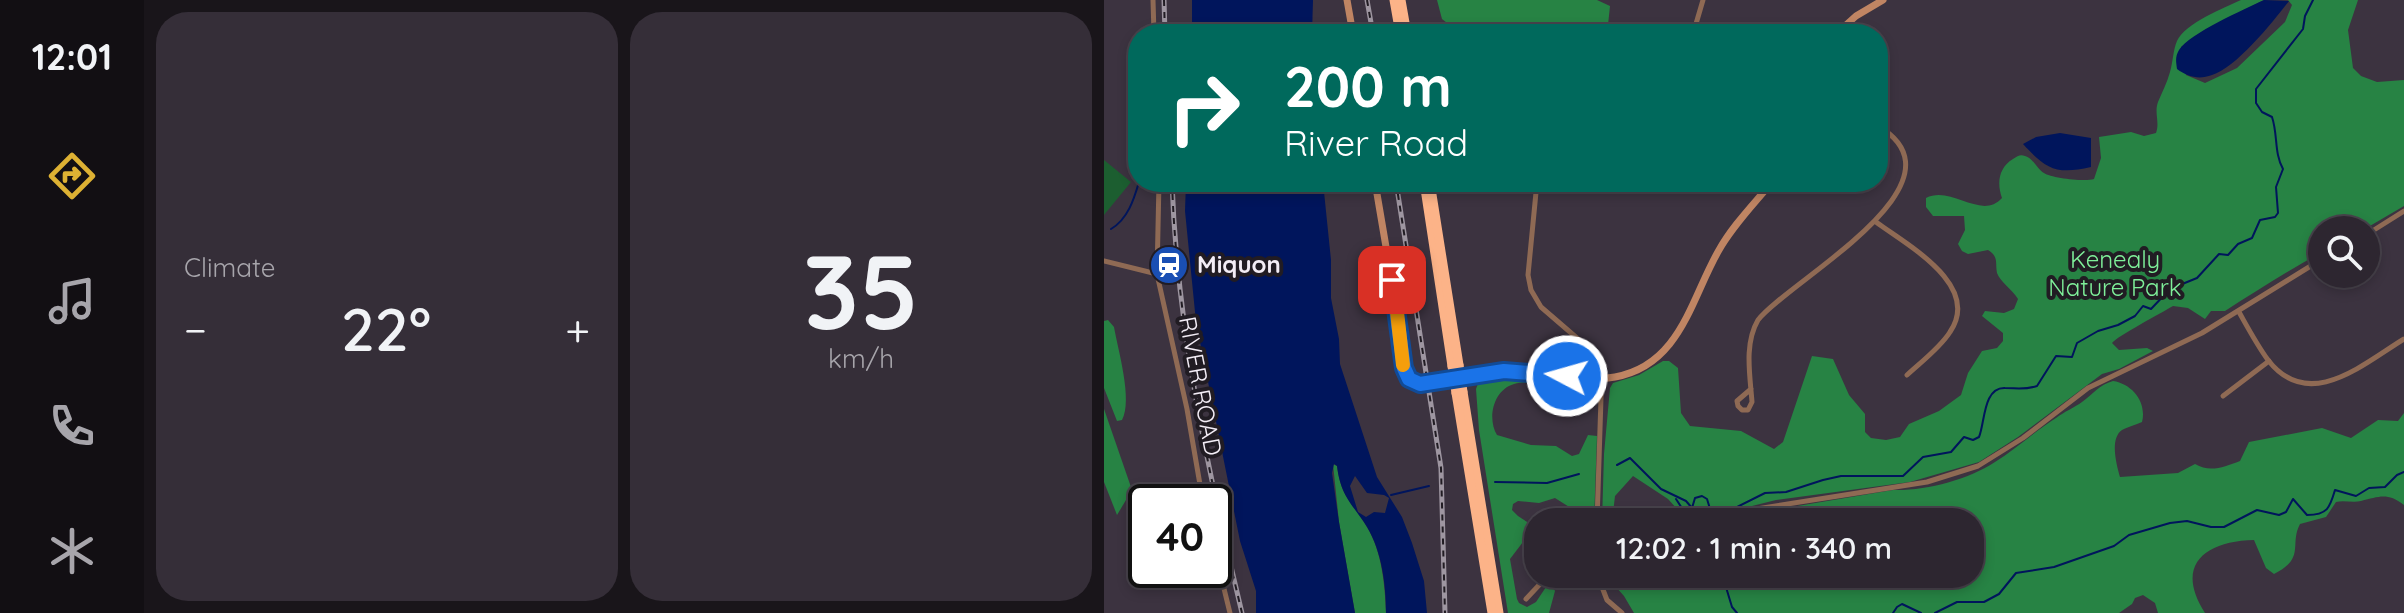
<!DOCTYPE html>
<meta charset="utf-8">
<style>
:root{--surface:#2d2630;--page:#352e38;--text:#f1f3f6;--muted:#a7a5ab;--line:#48434c;--accent:#ddb133}
body{margin:0;font-family:Quicksand,sans-serif;background:var(--page);color:var(--text);height:100vh;display:flex;flex-direction:column;font-size:30px;white-space:nowrap}
*{box-sizing:border-box;margin:0}
p{font-size:26px;color:var(--muted)}
.icon{flex:none;width:44px;height:44px;fill:none;stroke:currentColor;stroke-width:2;stroke-linecap:round;stroke-linejoin:round}
.map{position:relative;flex:1;overflow:hidden}
.details{display:flex;flex-direction:column;gap:12px;padding:12px;background:#19151a;width:960px}
.details>*{flex:none}
.banner{position:absolute;left:24px;top:24px;width:760px;height:168px;border-radius:32px;box-shadow:0 4px 12px #0003,0 0 0 2px var(--line);background:#00695c;color:#fff;overflow:hidden}
.fabs{position:absolute;left:1204px;top:216px;display:grid;gap:16px}
.fabs a{display:grid;place-items:center;width:72px;height:72px;border-radius:50%;background:var(--surface);box-shadow:0 4px 12px #0003,0 0 0 2px var(--line);font-size:40px}
.speed{position:absolute;left:24px;top:484px;display:flex;gap:16px;font-size:40px;font-weight:700;text-align:center}
.speed>*{display:grid;place-content:center;width:104px;height:104px;border-radius:50%;background:var(--surface);box-shadow:0 4px 12px #0003,0 0 0 2px var(--line);line-height:1}
.speed .limit{border:4px solid #111;border-radius:12px;background:#fff;color:#111}
.pin{position:absolute;display:grid;place-items:center;width:68px;height:68px;color:#fff;margin:-34px;border-radius:16px;box-shadow:0 4px 12px #0006}
.me{position:absolute;width:88px;margin:-44px;rotate:276deg;stroke-linejoin:round;filter:drop-shadow(0 0 6px #0008)}
.turn{display:flex;align-items:center;gap:28px;height:168px;padding:0 24px;font-size:36px}
.turn .icon{width:104px;height:104px;stroke-width:2.5}
.turn b{display:block;font-size:56px;line-height:68px}
.big{font-size:60px;font-weight:600;line-height:1.1}
.details .card{flex:1;display:flex;flex-direction:column;justify-content:center;gap:12px;min-width:0;padding:0 28px;border-radius:32px;background:var(--page)}
.details .dial{align-items:center;gap:0}
.dial b{font-size:104px;line-height:1}
.heat{display:flex;justify-content:space-between;align-items:center;font-size:44px;direction:ltr}
.details .tiles{flex:1;display:grid;gap:12px;grid-template-columns:repeat(2,1fr)}
.trip{position:absolute;left:420px;top:508px;width:460px;height:80px;border-radius:32px;background:var(--surface);box-shadow:0 4px 12px #0003,0 0 0 2px var(--line);font-weight:600;line-height:80px;text-align:center}
main{display:flex;flex:1;min-height:0}
.tab-bar{display:flex;flex-direction:column;width:144px;justify-content:space-around;align-items:center;background:#120f13;color:var(--muted)}
.tab-bar .icon{width:56px;height:56px}
.tab-bar .current{color:var(--accent)}
.tab-bar b{font-size:36px;color:var(--text)}
.map>svg:first-child{display:block}
.green{fill:#1c5e30}
.forest{fill:#278344}
.water{fill:#00155c;fill-rule:evenodd}
.lines{fill:none;stroke-linecap:round;stroke-linejoin:round}
.stream{stroke:#00155c;stroke-width:2}
.street{stroke:#8f6a54;stroke-width:5}
.secondary{stroke:#c08563;stroke-width:7}
.highway{stroke:#fcb388;stroke-width:9}
.rail-casing{stroke:#9e96a1;stroke-width:5}
.rail{stroke:#211c23;stroke-width:2;stroke-dasharray:6;stroke-linecap:butt}
.highway-bridge{stroke:#fcb388;stroke-width:9}
.route-casing{stroke:#114b97;stroke-width:20}
.route{stroke:#1a73e8;stroke-width:14}
.slow{stroke:#f59e0b;stroke-width:14}
.labels{text-anchor:middle;stroke-width:8;stroke-linejoin:round;paint-order:stroke}
.park-label{font-size:24px;fill:#7ff09a;stroke:#211c23}
.poi-label{font-size:24px;font-weight:bold;fill:#f3edf6;stroke:#211c23;text-anchor:start}
.street-label{font-size:24px;fill:#f3edf6;stroke:#211c23}
</style>
<main>
<nav class="tab-bar">
<b>12:01</b>
<svg class="icon current" aria-label="directions" viewBox="0 0 24 24"><path d="M12 3l9 9-9 9-9-9zM9 14v-3h6M13 9l2 2-2 2"/></svg>
<svg class="icon" aria-label="music" viewBox="0 0 24 24"><path d="M9 18V5l10-2v13"/><circle cx="6" cy="18" r="3"/><circle cx="16" cy="16" r="3"/></svg>
<svg class="icon" aria-label="phone" viewBox="0 0 24 24"><path d="M5 4h4l2 5-3 2q2 4 5 5l2-3 5 2v4C11 20 4 13 5 4z"/></svg>
<svg class="icon" aria-label="climate" viewBox="0 0 24 24"><path d="M12 3v18M4 7l16 10M4 17L20 7"/></svg>
</nav>
<section class="details">
<div class="tiles">
<div class="card"><p>Climate</p>
<div class="heat"><a>−</a><b class="big">22°</b><a>+</a></div>
</div>
<div class="card dial"><b>35</b><p>km/h</p></div>
</div>
</section>
<div class="map">
<svg width="1300" height="613" viewBox="0 0 1300 613">
<rect width="100%" height="100%" fill="#3c3340"/>
<!-- green -->
<path class="green" d="M0 160 27 182 0 215Z"/>
<!-- forest -->
<g class="forest">
<path d="M333 0H493L506 6 504 25 513 34H365L352 30 338 19Z"/>
<path d="M1137 0H1160L1099 31 1077 47 1082 75 1101 83 1133 68 1181 22 1188 5 1184 0H1254L1244 30 1249 68 1257 76 1273 82 1300 80V206L1259 230H1218V252C1185 270 1152 291 1121 311H1107L1101 319 1084 308 1069 306C1059 312 1012 337 1008 343L1015 350 1043 348 1049 351 1015 369 998 374 914 437 875 462 806 482 672 500 640 508 610 522H585L564 499 529 476 511 496 508 522H498L500 454 506 388 509 383 535 375 559 361H565L574 368 577 413 586 426 637 431 670 449 679 442 708 356 729 359 745 395 761 414V432L767 438 782 440 796 437 805 424 835 411 857 395 864 373 878 351 893 348 899 341V333L878 316 881 311 900 313 910 309 914 299C909 290 896 282 893 273 891 262 895 257 884 250L864 254 858 251 854 244 861 230 860 216H829L822 207V198C848 185 877 221 898 198 893 184 894 168 909 159 914 156 916 154 921 156 929 158 933 169 940 173 947 178 981 182 990 179L997 158 995 137 1027 132 1040 136 1052 133C1056 122 1050 113 1054 102 1058 92 1063 83 1066 72 1069 62 1069 50 1073 41 1081 23 1120 8 1137 0Z"/>
<path d="M4 320 10 327C14 350 29 400 18 420L13 421 0 388V321Z"/>
<path d="M433 374 439 377 437 381C428 384 418 381 410 384 389 390 383 419 393 435L427 445 452 446 468 456 475 454 484 435 493 436 490 522H476L470 510 451 498 435 503 414 501 409 504 408 510 414 516 434 529V540L422 538 406 559 413 599 415 603 423 607 432 602 442 587H449L451 591 445 613H404L375 430 372 389 375 381 380 378Z"/>
<path d="M1009 381C1029 384 1043 403 1038 422 1032 425 1023 427 1018 430 1005 439 1013 466 1016 477L1074 473 1091 464C1106 473 1120 467 1136 461L1145 442 1218 428 1247 438 1274 420 1294 421 1300 413V505C1283 492 1275 497 1257 501 1249 503 1240 500 1232 502L1222 517 1196 524C1185 545 1202 558 1170 574L1162 568 1150 540C1101 541 1070 565 1101 613H1054L1051 603 1039 595 1031 598 1028 604 1015 613H530L520 596 503 577V574H866V522H628L651 513 789 490C822 491 863 480 891 462 912 449 931 431 952 418 960 412 971 407 978 402 989 394 995 385 1009 381Z"/>
<path d="M0 409 28 490 13 515 0 482Z"/>
<path d="M229 464 233 466C237 497 249 504 263 527 278 552 281 585 282 613H251L235 522Z"/>
</g>
<!-- water -->
<g class="water">
<path d="M88 0H209L208 34H88Z"/>
<path d="M1160 0 1185 1C1169 22 1132 68 1108 75 1095 80 1084 77 1073 69 1072 61 1071 57 1075 50 1086 33 1141 9 1160 0Z"/>
<path d="M956 133 987 138V167C952 175 942 169 919 144L932 137Z"/>
<path d="M82 182H219L227 260V298L235 339 236 364 273 477 298 517 308 543 320 581 323 613H282C282 585 278 552 263 527 249 504 237 498 233 466L230 464 228 473 235 522 251 613H152V591L136 541 92 322 81 211ZM251 476 263 493 280 495 285 498 281 513 270 512 262 517 254 512 246 486Z"/>
</g>
<g class="lines">
<!-- stream -->
<g class="stream">
<path d="M7 229C24 219 30 199 35 182"/>
<path d="M513 465 526 458 557 489 582 501 588 508 591 498 598 496 603 499 607 512 615 516 661 493 682 492 719 480 737 476H799L819 457 847 452 860 437 869 440 875 437C881 423 879 387 901 388 913 388 921 390 933 386L952 356 968 357 973 343 994 331 1014 325 1031 316 1039 306 1047 309 1066 289 1093 278 1115 254 1124 255 1134 244 1148 238 1156 220 1171 217 1174 213 1172 187 1179 169C1170 153 1174 135 1168 117L1158 112 1152 103V89L1199 29 1201 16 1209 0"/>
<path d="M391 482 443 483 475 474"/>
<path d="M287 495 325 486"/>
<path d="M572 499 587 522"/>
<path d="M618 574 628 607 633 613"/>
<path d="M789 613 793 607 798 604 817 613"/>
<path d="M831 613 853 602H880L895 594 912 573 950 567 1010 546 1025 535 1066 523 1083 521 1107 527H1120L1153 510 1175 515 1182 512 1189 499 1203 515C1224 515 1226 507 1231 490L1252 496 1265 488 1281 487 1293 475 1300 472"/>
</g>
<!-- street -->
<g class="street">
<path d="M49 0 50 34"/>
<path d="M589 34 599 0"/>
<path d="M55 182 53 274 83 409 99 502"/>
<path d="M433 182 424 275 427 290 437 307 488 351 498 367 493 522"/>
<path d="M772 222C803 245 878 285 846 332 836 348 817 362 803 375"/>
<path d="M1262 235 1300 211"/>
<path d="M0 261 53 274"/>
<path d="M1135 312C1144 328 1153 345 1164 360 1205 413 1259 364 1300 339"/>
<path d="M647 389 633 401 634 406 638 410H644L648 402C646 375 640 344 654 320 684 281 871 183 774 126"/>
<path d="M1119 396 1165 361"/>
<path d="M617 522 646 510 823 482 874 466 919 438 984 388 1098 333 1218 259"/>
<path d="M110 548 126 613"/>
<path d="M493 574 503 600 518 613"/>
<path d="M422 599 437 583 461 574"/>
</g>
<!-- secondary -->
<g class="secondary">
<path d="M243 0 249 34"/>
<path d="M732 34 752 16 779 0"/>
<path d="M271 182 291 300 300 368 305 379 316 384C345 384 372 372 401 371 437 369 475 384 511 377 577 365 587 298 615 250 629 225 650 204 668 182"/>
</g>
<!-- highway -->
<g class="highway">
<path d="M290 0 296 34"/>
<path d="M297 0 303 34"/>
<path d="M320 182 348 366"/>
<path d="M326 182 355 365"/>
<path d="M359 392 395 613"/>
<path d="M352 393 388 613"/>
</g>
<!-- rail casing -->
<g class="rail-casing">
<g id="rail">
<path d="M60 0 61 34"/>
<path d="M263 0 269 34"/>
<path d="M68 182C73 329 104 471 138 613"/>
<path d="M292 182 337 468 341 613"/>
</g>
</g>
<!-- rail -->
<use href="#rail" class="rail"/>
<!-- highway-bridge -->
<g class="highway-bridge">
<path d="M355 365 359 392"/>
<path d="M348 366 352 393"/>
</g>
</g>
<g class="lines">
<!-- route casing -->
<g class="route-casing">
<path id="route" d="M288 280 300 368 305 379 316 384 400 371 463 376"/>
</g>
<!-- route -->
<use href="#route" class="route"/>
<!-- slow -->
<path class="slow" d="M293 312 299 365"/>
</g>
<!-- icons -->
<defs>
<g id="station-disc" transform="scale(2)"><circle r="9.5" fill="#1a4fb4" stroke="#211c23"/><path d="M-3-6H3Q5-6 5-4V2Q5 4 3 4L4.5 6H3L1.5 4h-3L-3 6H-4.5L-3 4Q-5 4-5 2V-4Q-5-6-3-6ZM-3.5-4v3h7v-3ZM-3.5 1v1.5H-2V1ZM2 1v1.5H3.5V1Z" fill="#fff"/></g>
</defs>
<g fill-rule="evenodd">
<use href="#station-disc" x="65" y="265"/>
</g>
<g class="labels">
<!-- park labels -->
<g class="park-label">
<text x="1011" y="268">Kenealy<tspan x="1011" dy="28">Nature Park</tspan></text>
</g>
<!-- poi labels -->
<g class="poi-label">
<text x="93" y="273">Miquon</text>
</g>
<!-- street labels -->
<g class="street-label">
<text transform="translate(96 386) rotate(79)" y="8">RIVER ROAD</text>
</g>
</g>
</svg>
<div class="fabs">
<a><svg class="icon" aria-label="search" viewBox="0 0 24 24"><circle cx="10" cy="10" r="6"/><path d="M15 15l6 6"/></svg></a>
</div>
<div class="speed"><div class="limit">40</div></div>
<div class="pin" style="left:288px;top:280px;background:#d93025"><svg class="icon" aria-label="arrive" viewBox="0 0 24 24"><path d="M6 21V4h12l-3 4 3 4H6"/></svg></div>
<svg class="me" style="left:463px;top:376px" viewBox="-20 -20 40 40"><circle r="17" fill="#1a73e8" stroke="#fff" stroke-width="3"/><path d="M0-11L8 9 0 5-8 9z" fill="#fff"/></svg>
<div class="trip">12:02 · 1 min · 340 m</div>
<div class="banner">
<div class="turn"><svg class="icon" aria-label="right" viewBox="0 0 24 24"><path d="M7 20v-9h11M14 6l5 5-5 5"/></svg><div><b>200 m</b>River Road</div></div>
</div>
</div>
</main>
